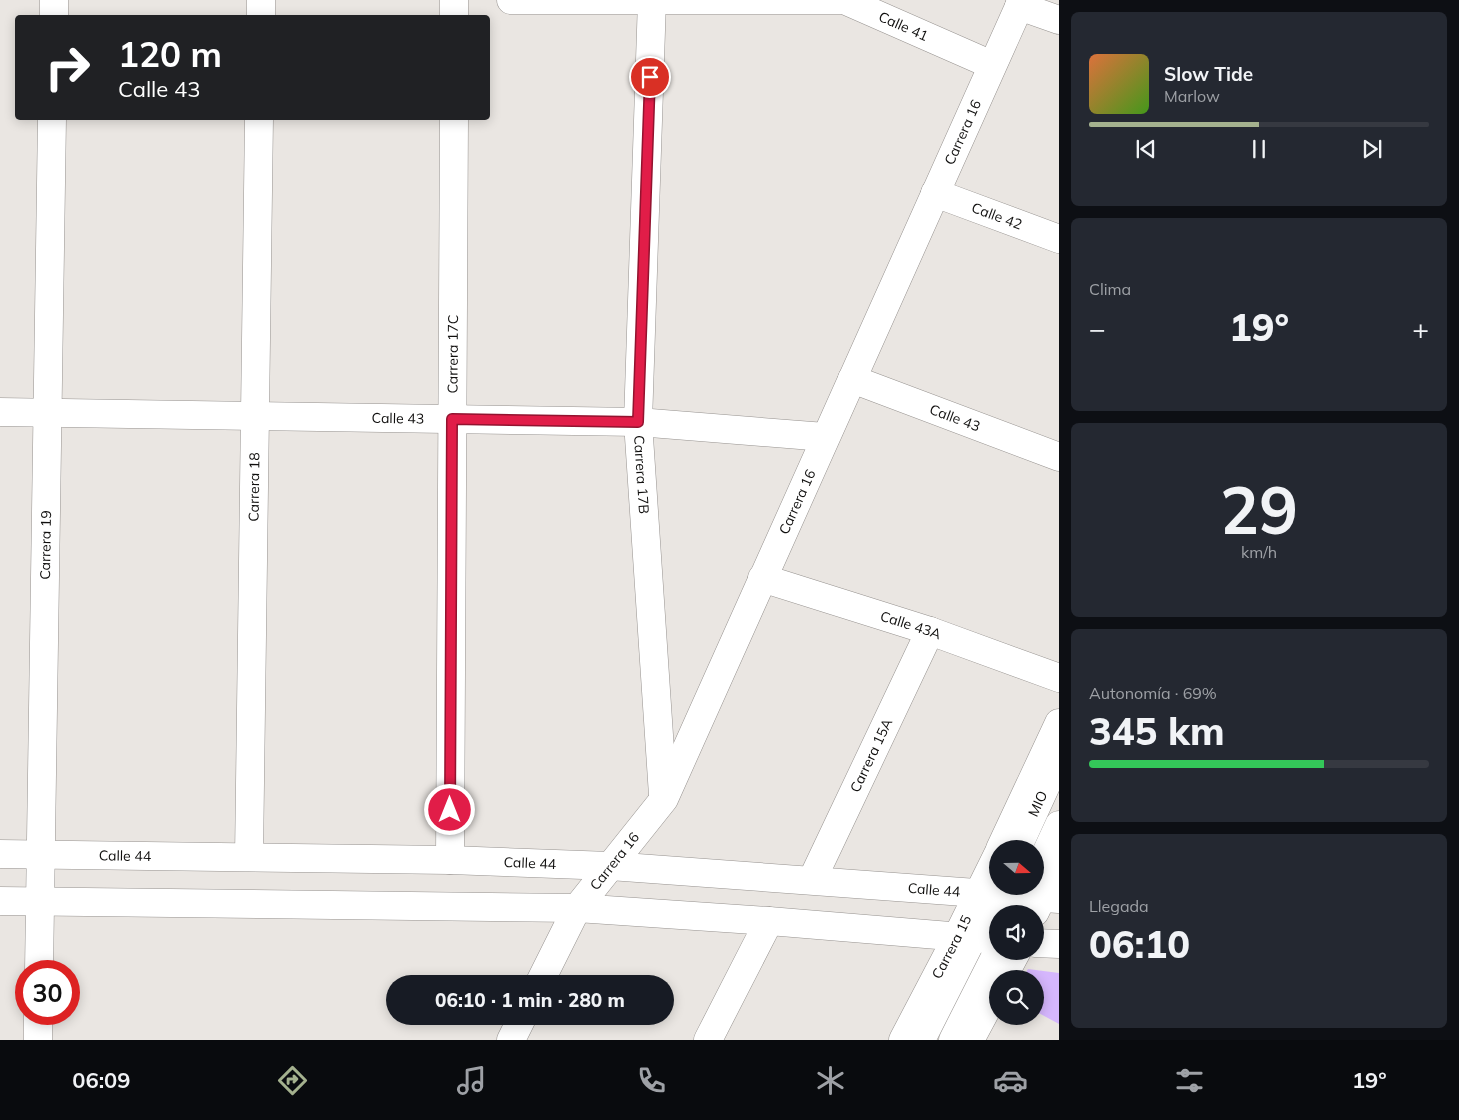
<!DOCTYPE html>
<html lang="es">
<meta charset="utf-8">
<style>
:root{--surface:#171b24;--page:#242831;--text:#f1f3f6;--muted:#9ea1a6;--line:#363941;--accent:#a4b18e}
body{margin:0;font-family:Mulish,sans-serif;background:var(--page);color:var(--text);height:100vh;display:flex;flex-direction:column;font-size:19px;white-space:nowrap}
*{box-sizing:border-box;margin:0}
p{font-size:16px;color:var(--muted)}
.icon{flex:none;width:28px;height:28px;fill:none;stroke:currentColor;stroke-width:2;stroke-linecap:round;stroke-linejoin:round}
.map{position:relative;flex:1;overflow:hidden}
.drawer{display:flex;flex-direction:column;gap:12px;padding:12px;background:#0d0f14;width:400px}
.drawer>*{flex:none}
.top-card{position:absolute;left:15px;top:15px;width:475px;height:105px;border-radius:5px;box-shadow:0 2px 12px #0003;background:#202124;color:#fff;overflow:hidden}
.needle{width:32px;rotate:110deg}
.tools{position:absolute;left:989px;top:840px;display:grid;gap:10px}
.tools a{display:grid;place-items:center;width:55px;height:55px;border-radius:50%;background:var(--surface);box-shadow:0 2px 12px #0003;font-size:25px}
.speed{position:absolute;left:15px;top:960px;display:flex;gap:10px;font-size:25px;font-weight:700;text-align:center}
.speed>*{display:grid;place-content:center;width:65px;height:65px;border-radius:50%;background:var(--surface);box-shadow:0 2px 12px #0003;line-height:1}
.speed .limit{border:8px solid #d22;background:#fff;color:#111}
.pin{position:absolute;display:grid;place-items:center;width:42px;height:42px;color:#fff;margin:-21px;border:2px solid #fff;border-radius:50%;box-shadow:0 1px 5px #0007}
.me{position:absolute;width:55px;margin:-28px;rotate:0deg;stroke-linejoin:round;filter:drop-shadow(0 0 4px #0008)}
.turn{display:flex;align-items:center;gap:18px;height:105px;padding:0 20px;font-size:22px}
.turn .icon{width:65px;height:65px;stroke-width:2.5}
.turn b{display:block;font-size:35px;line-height:42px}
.big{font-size:38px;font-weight:800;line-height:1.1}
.drawer .widget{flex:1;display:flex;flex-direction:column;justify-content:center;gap:8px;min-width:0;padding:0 18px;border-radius:8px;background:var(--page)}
.drawer .dial{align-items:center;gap:0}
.dial b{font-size:65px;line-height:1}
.song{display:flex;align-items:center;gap:15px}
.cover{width:60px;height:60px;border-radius:8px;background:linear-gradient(135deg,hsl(20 70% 55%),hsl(100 70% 35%))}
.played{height:5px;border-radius:2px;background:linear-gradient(90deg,var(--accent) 50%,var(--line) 50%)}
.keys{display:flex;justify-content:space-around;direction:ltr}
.heat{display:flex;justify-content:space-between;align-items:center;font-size:28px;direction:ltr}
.charge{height:8px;border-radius:4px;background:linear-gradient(90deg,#34c759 69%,var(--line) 0)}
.trip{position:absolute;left:386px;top:975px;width:288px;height:50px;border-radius:25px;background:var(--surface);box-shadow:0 2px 12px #0003;font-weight:800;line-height:50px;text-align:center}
.tab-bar{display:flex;height:80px;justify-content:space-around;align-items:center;background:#090b0e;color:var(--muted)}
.tab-bar .icon{width:35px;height:35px}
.tab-bar .selected{color:var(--accent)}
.tab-bar b{font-size:22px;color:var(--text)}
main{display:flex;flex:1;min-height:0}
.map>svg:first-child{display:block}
.building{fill:#d5b6fd}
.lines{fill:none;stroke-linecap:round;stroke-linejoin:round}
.minor-casing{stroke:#96928f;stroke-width:29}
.major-casing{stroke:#96928f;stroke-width:29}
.minor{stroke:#fff;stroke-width:28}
.major{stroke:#fff;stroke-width:28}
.route-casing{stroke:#92132f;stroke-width:12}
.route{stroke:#e11d48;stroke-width:9}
.labels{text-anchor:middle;stroke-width:4;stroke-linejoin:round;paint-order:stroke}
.street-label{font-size:14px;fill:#100f0e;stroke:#eae6e2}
</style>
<main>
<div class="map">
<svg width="1059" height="1040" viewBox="0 0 1059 1040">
<rect width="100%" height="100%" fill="#eae6e2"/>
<!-- building -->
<path class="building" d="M1028 969 1059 973V1024L1035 1011V979H1022Z"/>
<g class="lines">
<!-- minor casing -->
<g class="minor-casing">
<g id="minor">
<path id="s1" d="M511 0H844L992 65"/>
<path id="s2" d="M652 0 638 422 663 795"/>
<path d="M1019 6 1059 20"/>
<path d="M54 18V0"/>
<path d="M261 18V0"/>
<path d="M454 18V0"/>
<path id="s3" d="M935 193 1059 239"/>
<path id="s4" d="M852 379 1059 457"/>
<path id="s5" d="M0 412 638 422 825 437"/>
<path id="s6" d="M762 578 930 631 1059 678"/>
<path id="s7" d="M1017 849 1059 757"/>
<path id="s8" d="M249 857 259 118"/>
<path id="s9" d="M450 860 454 118"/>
<path d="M1035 877 1059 825"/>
<path id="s10" d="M812 880 930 631"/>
<path id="s11" d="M39 971 52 118"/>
<path id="s12" d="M539 984 577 908 664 799 1022 0"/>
<path d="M38 1040V1014"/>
<path d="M511 1040 523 1016"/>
<path d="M708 1040 769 921"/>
<path d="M921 1040 999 886"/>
<path d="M953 1040 998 951"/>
</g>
</g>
<!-- major casing -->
<g class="major-casing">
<g id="major">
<path d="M1000 849 1059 723"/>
<path id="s13" d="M0 854 450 860 610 866 1059 899"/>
<path d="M0 901 577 908 769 921 998 940"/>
<path d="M1035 912 1059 862"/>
<path d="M1035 943 1059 944"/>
<path d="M1002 979 1017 951"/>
<path id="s14" d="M903 1040 957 937 998 854"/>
<path d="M970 1040 998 988"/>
</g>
</g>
<!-- minor -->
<use href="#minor" class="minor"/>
<!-- major -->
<use href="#major" class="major"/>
</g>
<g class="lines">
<!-- route casing -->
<g class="route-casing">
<path id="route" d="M450 810 452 419 638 422 650 77"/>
</g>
<!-- route -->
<use href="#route" class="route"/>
</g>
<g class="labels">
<!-- street labels -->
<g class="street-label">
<text dy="5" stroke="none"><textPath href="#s1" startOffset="398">Calle 41</textPath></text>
<text dy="5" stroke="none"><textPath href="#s12" startOffset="955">Carrera 16</textPath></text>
<text dy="5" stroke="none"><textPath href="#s3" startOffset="66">Calle 42</textPath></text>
<text dy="5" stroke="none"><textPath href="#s9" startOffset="506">Carrera 17C</textPath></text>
<text dy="5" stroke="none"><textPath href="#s5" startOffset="398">Calle 43</textPath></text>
<text dy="5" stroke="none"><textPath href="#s4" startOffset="110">Calle 43</textPath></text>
<text dy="5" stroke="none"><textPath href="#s2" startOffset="475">Carrera 17B</textPath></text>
<text dy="5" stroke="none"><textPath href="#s8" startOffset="370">Carrera 18</textPath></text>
<text dy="5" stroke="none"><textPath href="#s12" startOffset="550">Carrera 16</textPath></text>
<text dy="5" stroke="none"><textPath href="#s11" startOffset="426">Carrera 19</textPath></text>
<text dy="5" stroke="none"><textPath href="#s6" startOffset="156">Calle 43A</textPath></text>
<text dy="5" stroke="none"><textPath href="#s10" startOffset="138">Carrera 15A</textPath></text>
<text dy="5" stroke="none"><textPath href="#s7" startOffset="50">MIO</textPath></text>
<text dy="5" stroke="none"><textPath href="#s13" startOffset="125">Calle 44</textPath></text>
<text dy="5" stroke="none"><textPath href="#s12" startOffset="145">Carrera 16</textPath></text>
<text dy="5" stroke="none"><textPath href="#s13" startOffset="530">Calle 44</textPath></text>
<text dy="5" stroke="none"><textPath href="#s13" startOffset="935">Calle 44</textPath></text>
<text dy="5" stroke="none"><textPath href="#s14" startOffset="105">Carrera 15</textPath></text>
</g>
</g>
</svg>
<div class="tools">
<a><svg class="needle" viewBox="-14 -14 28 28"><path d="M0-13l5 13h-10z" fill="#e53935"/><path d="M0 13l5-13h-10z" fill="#9ea1a6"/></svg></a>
<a><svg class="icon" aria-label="sound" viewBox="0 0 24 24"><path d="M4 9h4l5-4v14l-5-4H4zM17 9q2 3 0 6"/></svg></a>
<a><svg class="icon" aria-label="search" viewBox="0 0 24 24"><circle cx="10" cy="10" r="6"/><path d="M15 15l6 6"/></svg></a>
</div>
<div class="speed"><div class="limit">30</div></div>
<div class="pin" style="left:650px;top:77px;background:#d93025"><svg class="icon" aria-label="arrive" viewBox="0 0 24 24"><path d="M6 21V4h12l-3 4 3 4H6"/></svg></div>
<svg class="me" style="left:450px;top:810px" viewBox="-20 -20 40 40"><circle r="17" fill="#e11d48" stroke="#fff" stroke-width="3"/><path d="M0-11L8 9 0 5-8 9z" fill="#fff"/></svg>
<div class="trip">06:10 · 1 min · 280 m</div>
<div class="top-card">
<div class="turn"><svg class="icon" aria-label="right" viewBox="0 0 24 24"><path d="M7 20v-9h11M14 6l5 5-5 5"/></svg><div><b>120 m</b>Calle 43</div></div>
</div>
</div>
<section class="drawer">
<div class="widget">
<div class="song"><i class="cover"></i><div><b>Slow Tide</b><p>Marlow</p></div></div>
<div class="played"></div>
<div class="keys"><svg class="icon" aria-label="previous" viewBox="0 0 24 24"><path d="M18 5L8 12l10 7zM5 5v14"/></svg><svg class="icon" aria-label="pause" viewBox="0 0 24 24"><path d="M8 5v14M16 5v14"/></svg><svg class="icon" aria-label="next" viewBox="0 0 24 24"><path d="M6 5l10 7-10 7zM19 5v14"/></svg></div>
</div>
<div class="widget"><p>Clima</p>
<div class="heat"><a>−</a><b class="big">19°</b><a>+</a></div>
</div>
<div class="widget dial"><b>29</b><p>km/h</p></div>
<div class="widget"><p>Autonomía · 69%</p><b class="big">345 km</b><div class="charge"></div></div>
<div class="widget"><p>Llegada</p><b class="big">06:10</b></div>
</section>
</main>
<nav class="tab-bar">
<b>06:09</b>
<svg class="icon selected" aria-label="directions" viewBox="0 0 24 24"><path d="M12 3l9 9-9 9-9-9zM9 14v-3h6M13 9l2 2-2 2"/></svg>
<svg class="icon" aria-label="music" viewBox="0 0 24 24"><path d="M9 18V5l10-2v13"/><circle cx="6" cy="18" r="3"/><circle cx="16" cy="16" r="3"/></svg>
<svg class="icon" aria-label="phone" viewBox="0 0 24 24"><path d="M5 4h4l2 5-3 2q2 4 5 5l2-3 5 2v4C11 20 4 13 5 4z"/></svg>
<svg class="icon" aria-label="climate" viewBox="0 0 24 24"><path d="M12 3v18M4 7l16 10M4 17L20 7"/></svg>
<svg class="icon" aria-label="car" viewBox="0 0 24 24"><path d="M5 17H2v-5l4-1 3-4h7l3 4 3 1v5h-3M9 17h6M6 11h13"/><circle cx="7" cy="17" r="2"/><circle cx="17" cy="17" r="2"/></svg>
<svg class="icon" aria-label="filters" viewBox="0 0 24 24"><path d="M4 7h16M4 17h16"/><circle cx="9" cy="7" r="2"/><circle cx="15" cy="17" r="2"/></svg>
<b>19°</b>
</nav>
